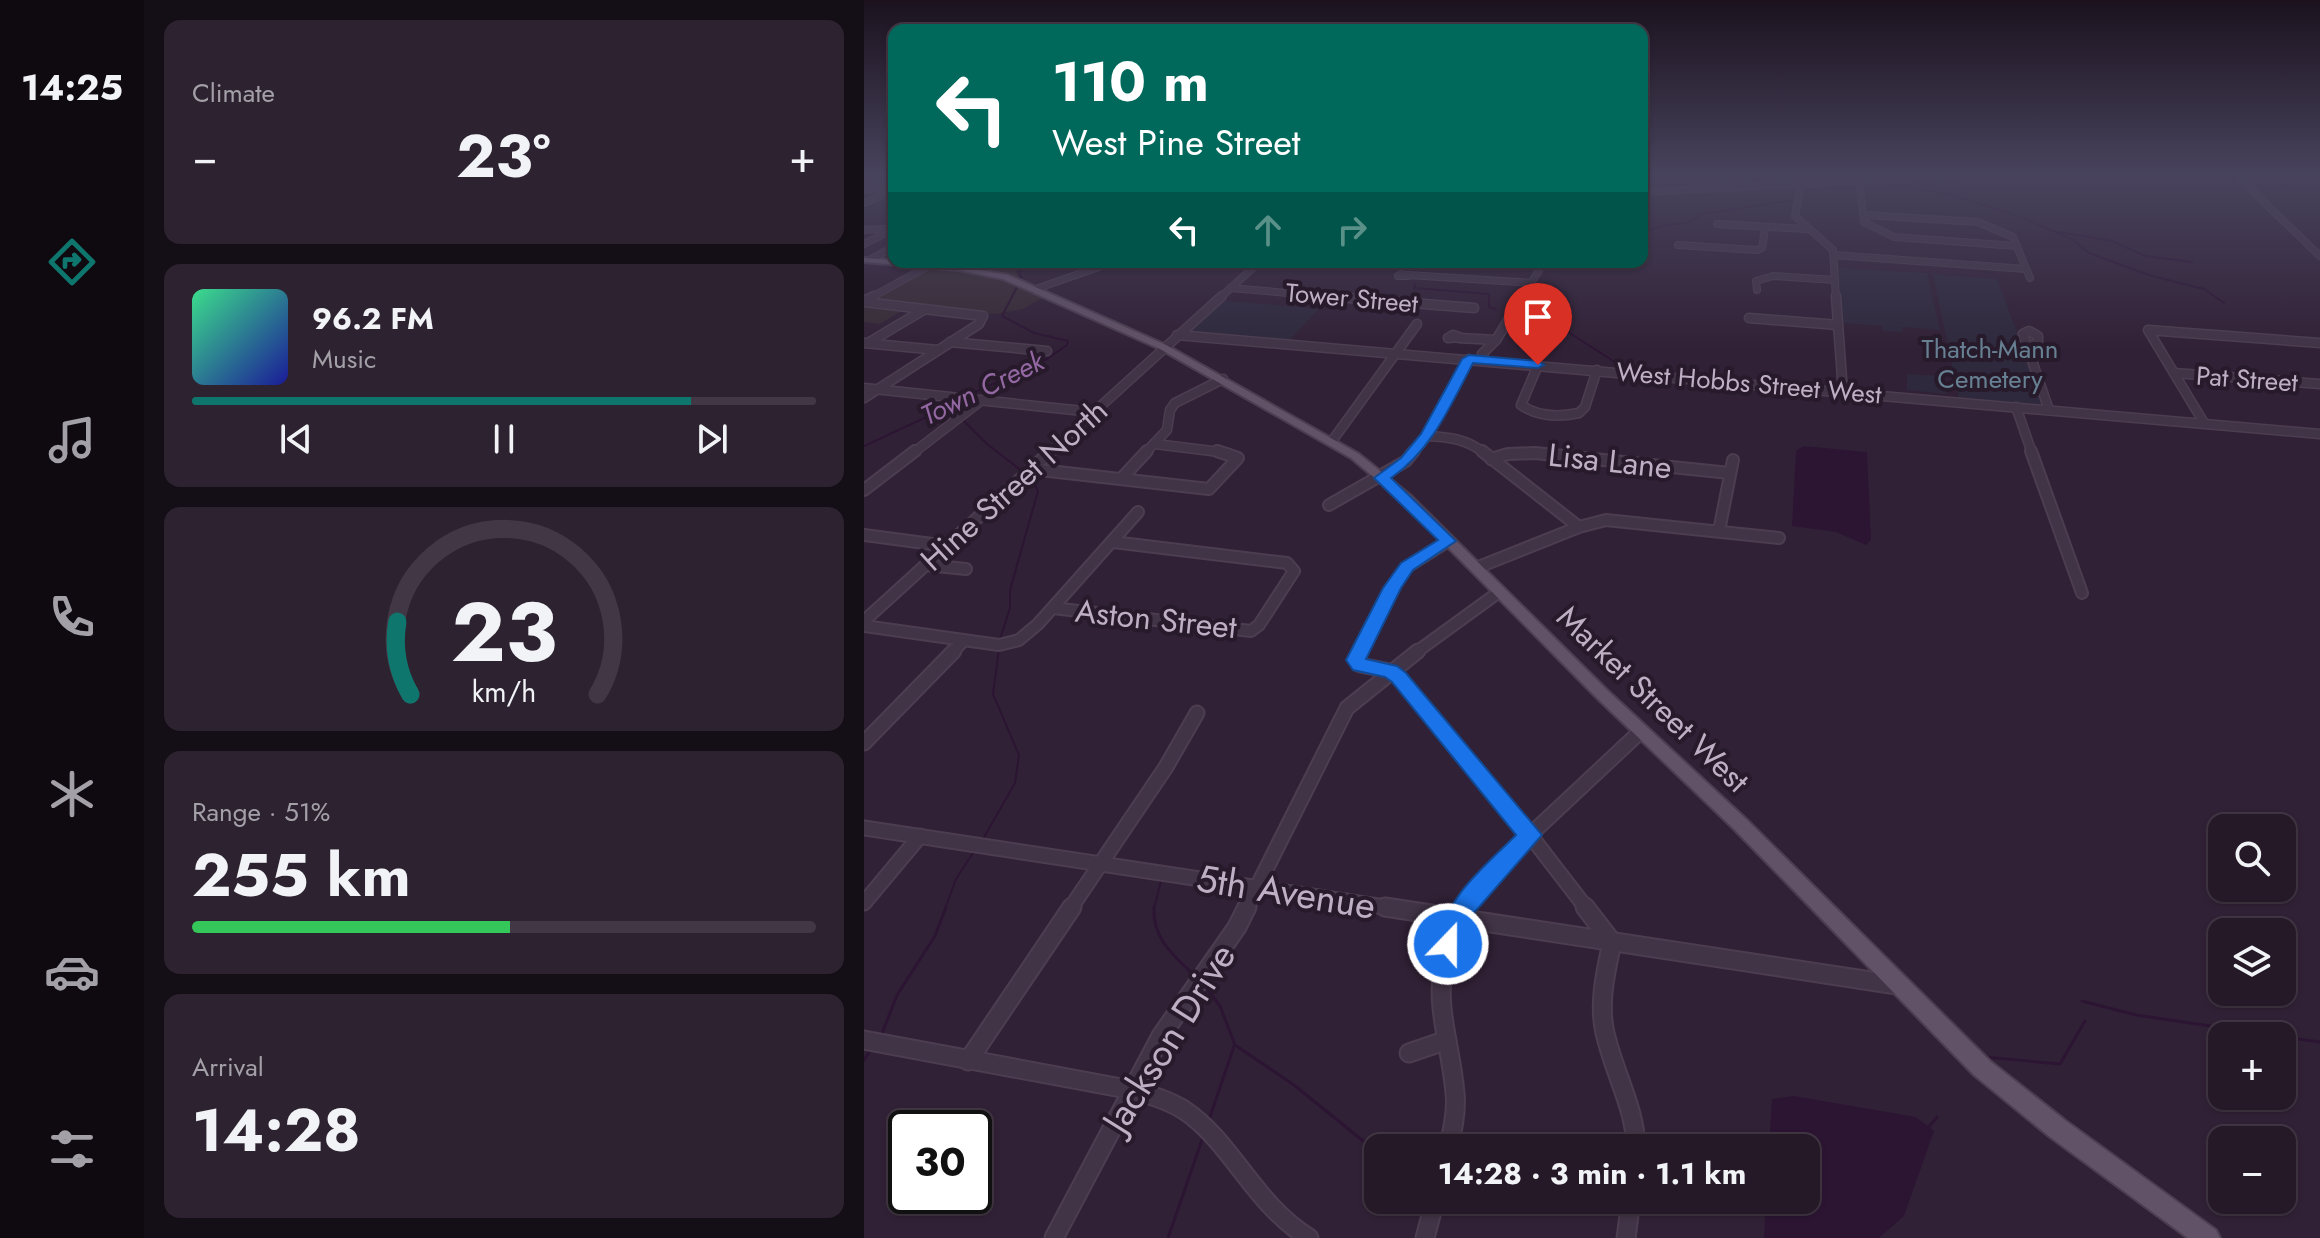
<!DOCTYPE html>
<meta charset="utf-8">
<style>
:root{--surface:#251928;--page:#2d2230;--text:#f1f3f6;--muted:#a3a0a8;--line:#423845;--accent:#0f766e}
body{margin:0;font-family:Jost,sans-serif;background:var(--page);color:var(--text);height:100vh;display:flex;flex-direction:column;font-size:30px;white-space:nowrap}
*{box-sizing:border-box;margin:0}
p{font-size:26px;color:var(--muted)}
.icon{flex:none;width:44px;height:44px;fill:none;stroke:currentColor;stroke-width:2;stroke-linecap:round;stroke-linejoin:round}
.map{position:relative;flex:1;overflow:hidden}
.sheet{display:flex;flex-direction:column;gap:20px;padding:20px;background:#140e16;width:720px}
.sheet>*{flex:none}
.guide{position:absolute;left:24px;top:24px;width:760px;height:244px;border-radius:16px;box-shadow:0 2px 6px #0004,0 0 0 2px var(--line);background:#00695c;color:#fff;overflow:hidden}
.fabs{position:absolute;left:1344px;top:814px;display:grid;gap:16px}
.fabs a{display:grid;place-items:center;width:88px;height:88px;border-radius:16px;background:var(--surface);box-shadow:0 2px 6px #0004,0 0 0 2px var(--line);font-size:40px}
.speed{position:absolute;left:24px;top:1110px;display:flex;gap:16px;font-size:40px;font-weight:700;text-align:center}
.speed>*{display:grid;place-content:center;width:104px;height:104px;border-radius:50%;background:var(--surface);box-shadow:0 2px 6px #0004,0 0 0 2px var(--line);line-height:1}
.speed .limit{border:4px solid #111;border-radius:12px;background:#fff;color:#111}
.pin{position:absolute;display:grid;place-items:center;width:68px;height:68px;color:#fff;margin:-82px -34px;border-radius:50% 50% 50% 0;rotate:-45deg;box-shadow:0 0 8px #0007}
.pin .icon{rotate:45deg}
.me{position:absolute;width:88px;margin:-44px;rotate:22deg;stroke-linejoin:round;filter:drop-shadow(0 0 6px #0008)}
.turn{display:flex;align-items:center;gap:28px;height:168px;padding:0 32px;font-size:36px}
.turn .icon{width:104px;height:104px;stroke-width:2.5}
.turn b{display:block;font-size:56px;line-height:68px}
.lanes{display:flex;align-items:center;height:76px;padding:0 32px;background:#0003;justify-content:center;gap:40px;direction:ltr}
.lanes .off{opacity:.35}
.big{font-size:60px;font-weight:700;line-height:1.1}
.sheet .card{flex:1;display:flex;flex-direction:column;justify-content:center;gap:12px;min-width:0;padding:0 28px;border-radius:16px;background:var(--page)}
.sheet .dial{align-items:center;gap:0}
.dial svg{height:208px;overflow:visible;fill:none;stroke:var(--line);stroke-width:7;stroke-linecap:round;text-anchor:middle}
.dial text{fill:var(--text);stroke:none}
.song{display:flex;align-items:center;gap:24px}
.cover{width:96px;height:96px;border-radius:12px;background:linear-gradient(135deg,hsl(150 70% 55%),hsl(240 70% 35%))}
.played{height:8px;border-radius:4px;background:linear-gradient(90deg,var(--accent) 80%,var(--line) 80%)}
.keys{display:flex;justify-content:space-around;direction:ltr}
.heat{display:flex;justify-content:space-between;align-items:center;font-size:44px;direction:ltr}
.charge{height:12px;border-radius:6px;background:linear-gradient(90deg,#34c759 51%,var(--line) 0)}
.trip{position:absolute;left:500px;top:1134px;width:456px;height:80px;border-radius:16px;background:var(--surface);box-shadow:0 2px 6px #0004,0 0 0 2px var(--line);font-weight:700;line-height:80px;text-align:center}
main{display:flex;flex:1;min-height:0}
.dock{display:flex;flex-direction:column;width:144px;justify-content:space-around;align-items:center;background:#0f0a10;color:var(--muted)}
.dock .icon{width:56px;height:56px}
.dock .current{color:var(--accent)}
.dock b{font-size:36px;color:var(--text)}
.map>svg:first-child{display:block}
.medical{fill:#382c35}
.green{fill:#2f293d}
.water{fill:#2c1533}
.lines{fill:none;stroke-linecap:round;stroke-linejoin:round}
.stream-far1{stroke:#2c1533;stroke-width:2}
.stream{stroke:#2c1533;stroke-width:3}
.minor-far4-casing{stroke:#4c3e50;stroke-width:8}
.minor-far3-casing{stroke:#4c3e50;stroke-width:11}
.minor-far2-casing{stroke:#4c3e50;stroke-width:14}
.minor-far1-casing{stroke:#4c3e50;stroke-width:17}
.minor-casing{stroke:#4c3e50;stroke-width:21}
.major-casing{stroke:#4c3e50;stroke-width:4}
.minor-far4{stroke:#423447;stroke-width:6}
.minor-far3{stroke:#423447;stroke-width:8}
.minor-far2{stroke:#423447;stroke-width:10}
.minor-far1{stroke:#423447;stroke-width:13}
.minor{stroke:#423447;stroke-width:17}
.major{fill:#625267;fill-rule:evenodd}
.route{fill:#1a73e8;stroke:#114b97;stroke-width:2}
.labels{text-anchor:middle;stroke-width:8;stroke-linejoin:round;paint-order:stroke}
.far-street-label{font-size:26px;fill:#bfafc4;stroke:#271a2b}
.far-park-label{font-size:26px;fill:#678193;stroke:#271a2b}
.far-water-label{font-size:28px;font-style:italic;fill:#9368a2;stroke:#271a2b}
.street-label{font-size:32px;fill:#bfafc4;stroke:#271a2b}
.near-street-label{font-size:38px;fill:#bfafc4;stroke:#271a2b}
</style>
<main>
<nav class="dock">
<b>14:25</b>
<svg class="icon current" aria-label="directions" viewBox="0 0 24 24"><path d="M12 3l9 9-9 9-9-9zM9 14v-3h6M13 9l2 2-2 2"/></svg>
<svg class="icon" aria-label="music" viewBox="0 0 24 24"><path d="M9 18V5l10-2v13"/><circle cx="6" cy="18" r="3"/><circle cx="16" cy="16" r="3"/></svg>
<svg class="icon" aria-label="phone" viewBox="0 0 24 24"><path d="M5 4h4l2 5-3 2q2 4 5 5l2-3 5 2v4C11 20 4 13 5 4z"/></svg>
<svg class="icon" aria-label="climate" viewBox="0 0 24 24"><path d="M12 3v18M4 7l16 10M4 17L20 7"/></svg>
<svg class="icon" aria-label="car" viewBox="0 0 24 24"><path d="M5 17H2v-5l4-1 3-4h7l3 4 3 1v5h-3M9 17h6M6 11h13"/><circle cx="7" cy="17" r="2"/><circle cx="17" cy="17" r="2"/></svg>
<svg class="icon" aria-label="filters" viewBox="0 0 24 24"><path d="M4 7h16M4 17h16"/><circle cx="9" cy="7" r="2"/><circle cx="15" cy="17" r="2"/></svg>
</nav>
<section class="sheet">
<div class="card"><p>Climate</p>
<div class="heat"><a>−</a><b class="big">23°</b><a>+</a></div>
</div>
<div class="card">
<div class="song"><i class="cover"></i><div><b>96.2 FM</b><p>Music</p></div></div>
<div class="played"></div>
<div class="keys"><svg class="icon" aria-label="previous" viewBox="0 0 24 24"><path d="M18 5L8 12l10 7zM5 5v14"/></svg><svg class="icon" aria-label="pause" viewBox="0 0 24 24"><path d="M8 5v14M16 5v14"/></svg><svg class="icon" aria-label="next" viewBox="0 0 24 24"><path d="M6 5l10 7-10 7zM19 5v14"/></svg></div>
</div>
<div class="card dial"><svg viewBox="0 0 100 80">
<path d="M14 69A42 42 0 1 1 86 69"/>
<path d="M14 69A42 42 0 0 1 9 41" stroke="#0f766e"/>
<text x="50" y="56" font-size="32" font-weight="700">23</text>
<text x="50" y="72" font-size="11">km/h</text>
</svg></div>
<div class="card"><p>Range · 51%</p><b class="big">255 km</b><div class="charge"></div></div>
<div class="card"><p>Arrival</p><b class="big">14:28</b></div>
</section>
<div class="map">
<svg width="1456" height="1238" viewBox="0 0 1456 1238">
<rect width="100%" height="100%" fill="#312136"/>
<!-- medical -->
<path class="medical" d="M140 262H147L154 276 147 285 178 298 159 309 131 314 46 306 16 324 0 322V303L63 268 117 274Z"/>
<!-- green -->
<g class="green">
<path d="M974 268 1063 273 1076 330 1038 327 1039 332 1019 331 1018 326 978 323Z"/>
<path d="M1069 274 1133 279 1181 406 1095 399Z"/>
<path d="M356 300 455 309 423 343 318 334Z"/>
<path d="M1043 374 1079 376 1083 394 1043 390Z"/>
</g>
<!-- water -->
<g class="water">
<path d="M939 446 1003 452 1007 540 1002 545 972 532 928 526 932 451Z"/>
<path d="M930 1096 1052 1117 1070 1131 1040 1216 1015 1238H900L902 1200H942V1148H905L908 1099Z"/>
</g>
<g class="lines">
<!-- stream-far1 -->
<g class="stream-far1">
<path d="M0 182 11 187"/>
<path d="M1019 183 1085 194 1154 216 1208 239 1225 253 1288 276 1340 289 1360 303"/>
<path d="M1194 232 1248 241 1281 256 1328 262"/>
<path d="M778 234 797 226 823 223 839 214 930 200"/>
<path d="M152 262 158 280"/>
<path d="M554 262 563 267"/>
<path d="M551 284 550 288 625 294V307L632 309"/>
<path d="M669 322 701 330 760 368"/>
<path d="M105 395 183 359 203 345 204 341 170 333 138 316 154 285"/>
<path d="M98 419 123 444 158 471"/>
<path d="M0 446 97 401"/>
<path d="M136 639 146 608V590L174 491 167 477"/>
<path d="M119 839 151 783 155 755 129 694 135 649"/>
<path d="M81 909 92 879 111 850"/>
<path d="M290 909 297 880"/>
</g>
<!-- stream -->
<g class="stream">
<path d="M290 907C288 938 309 955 329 974"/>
<path d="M341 986 356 1006 371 1045 430 1085 514 1153"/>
<path d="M1218 1001 1272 1015 1414 1036"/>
<path d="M17 1036 33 995 71 936 82 907"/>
<path d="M1418 1037 1456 1042"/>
<path d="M1120 1057 1196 1064 1221 1021"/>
<path d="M0 1060 6 1051"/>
<path d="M345 1120 370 1046"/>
<path d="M1064 1128 1073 1117"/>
<path d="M304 1238 339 1137"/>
</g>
<!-- minor-far4 casing -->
<g class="minor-far4-casing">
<g id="minor-far4">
<path d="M1373 176 1456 256"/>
<path d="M0 179 21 181"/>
<path d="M995 181 1000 222 1030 237 1153 246"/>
<path d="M937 184 931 216 969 250 972 298"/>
<path d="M0 190 30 184"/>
<path d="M778 192 1086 176"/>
<path d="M0 203 30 190"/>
<path d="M1000 215 1114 222 1149 237 1166 278"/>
<path d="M853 224 943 229"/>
<path d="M0 230 25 229"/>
<path d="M0 244 30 229"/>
<path d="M814 245 893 250 898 248 901 229"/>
<path d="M970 255 1162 269"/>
<path d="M5 260 26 249"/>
<path d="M537 274 544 276H534Z"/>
<path d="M544 275 668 283"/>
<path d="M366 288 483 298"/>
<path d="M169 290 249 262"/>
<path d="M893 290 892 281 909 276 971 280"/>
<path d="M6 298 66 265"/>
<path d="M356 298 395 262"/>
<path d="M658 298 680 262"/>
</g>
</g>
<!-- minor-far3 casing -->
<g class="minor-far3-casing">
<g id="minor-far3">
<path d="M459 296 610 308"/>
<path d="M972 296 979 392"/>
<path d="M0 301 10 296"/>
<path d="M0 302 119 316 115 324 0 398"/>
<path d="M885 318 974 325"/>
<path d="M1165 331 1174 336V343L1163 346 1159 334Z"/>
<path d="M313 335 1456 434"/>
<path d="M589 335 595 337 584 338Z"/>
<path d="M595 338 632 340"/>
<path d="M86 342 183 351"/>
<path d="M0 343 74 350"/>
<path d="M4 343 61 309"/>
<path d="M1163 346 1185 410"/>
<path d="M621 360 618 354 632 340 659 296"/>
<path d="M674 365 657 405C674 417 696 417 715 413L721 407 733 370"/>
<path d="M1310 373 1456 384"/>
<path d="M0 388 229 412"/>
<path d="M1152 407 1168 453"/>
<path d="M1340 423 1284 330 1456 343"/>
<path d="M563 436C585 437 603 439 620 453"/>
<path d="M468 441 553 324"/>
<path d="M291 444 364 453"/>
<path d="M49 453 118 400"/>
<path d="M185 453 358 296"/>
<path d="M281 453 303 430 306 410 311 403 359 379"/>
<path d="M549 453 563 436 605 359"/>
</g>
</g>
<!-- minor-far2 casing -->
<g class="minor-far2-casing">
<g id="minor-far2">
<path d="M618 451 715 527"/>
<path d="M1167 451 1218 593"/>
<path d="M627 459 644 454 671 453 866 473"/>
<path d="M167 469 345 489 374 458 353 451"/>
<path d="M257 479 283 451"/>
<path d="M0 490 51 451"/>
<path d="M465 505 542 461 550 451"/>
<path d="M855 531 869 460"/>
<path d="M0 535 83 546"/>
<path d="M62 565 102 569"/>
<path d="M612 568 715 527 742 520 915 538"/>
<path d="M189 608 387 631 395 625 430 571 423 563 249 542"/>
<path d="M0 621 187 451"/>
<path d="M0 626 135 645 155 640 174 624 274 512"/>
<path d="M88 653 100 640"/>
<path d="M496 653 528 588 543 567 584 541"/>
<path d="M551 653 635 592"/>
</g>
</g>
<!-- minor-far1 casing -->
<g class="minor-far1-casing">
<g id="minor-far1">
<path d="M497 651 492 660 496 665 526 671 535 677 666 835 723 909"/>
<path d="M0 743 90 651"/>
<path d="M0 828 534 909"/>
<path d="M0 903 56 836"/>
<path d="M206 909 302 767 333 713"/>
<path d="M382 909 483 708 554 651"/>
<path d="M598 909 666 835 777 731"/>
</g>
</g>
<!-- minor casing -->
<g class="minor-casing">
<g id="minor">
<path d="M521 907 1033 985"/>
<path d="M721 907 748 942C742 971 735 999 740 1028 748 1070 771 1105 772 1148"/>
<path d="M0 1040 268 1090C286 1095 304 1100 320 1110 368 1142 389 1203 445 1238"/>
<path d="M545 1053 583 1040"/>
<path d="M104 1061 208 907"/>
<path d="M584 1148C589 1130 593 1112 591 1093 586 1037 568 1005 583 947 587 932 590 919 599 907"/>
<path d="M190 1238 297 1036 373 927 383 907"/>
<path d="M561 1238 571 1200"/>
<path d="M762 1238 767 1200"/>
</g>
</g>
<!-- major casing -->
<g class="major-casing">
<path id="major" d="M0 258 30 260V262L94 266 144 275 302 345 495 454 546 495 743 690 882 819 1126 1061 1202 1121 1352 1230 1356 1238H1324L1186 1137 1110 1075 870 829 733 698 538 501 487 458 296 349 139 279 94 270 0 262Z"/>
</g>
<!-- minor-far4 -->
<use href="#minor-far4" class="minor-far4"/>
<!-- minor-far3 -->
<use href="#minor-far3" class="minor-far3"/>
<!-- minor-far2 -->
<use href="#minor-far2" class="minor-far2"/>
<!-- minor-far1 -->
<use href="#minor-far1" class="minor-far1"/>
<!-- minor -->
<use href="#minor" class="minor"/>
<!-- major -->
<use href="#major" class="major"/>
</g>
<!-- sky -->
<linearGradient id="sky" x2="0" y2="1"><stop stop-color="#1b121e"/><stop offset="0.5" stop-color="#48435d"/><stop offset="1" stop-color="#48435d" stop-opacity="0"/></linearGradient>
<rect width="1456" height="349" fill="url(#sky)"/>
<!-- route -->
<path class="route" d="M605 355 674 361 680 365 674 368 609 363C586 406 568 450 527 478L592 541 549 570 537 588 502 659 533 666 542 673 678 835 602 922 593 952 584 955 575 952 571 944C586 893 616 871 652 835L528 682 521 677 489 670 482 660 519 588 537 563 574 540 510 478 537 458 557 434 598 359Z"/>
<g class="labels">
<!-- far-street labels -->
<g class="far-street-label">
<text transform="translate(488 298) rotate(5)" y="9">Tower Street</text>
<text transform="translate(1383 379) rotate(4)" y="9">Pat Street</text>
<text transform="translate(885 383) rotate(5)" y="9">West Hobbs Street West</text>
</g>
<!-- far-park labels -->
<g class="far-park-label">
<text x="1126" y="358">Thatch-Mann<tspan x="1126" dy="30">Cemetery</tspan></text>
</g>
<!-- far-water labels -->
<g class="far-water-label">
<text transform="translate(118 388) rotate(-26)" y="10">Town Creek</text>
</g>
<!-- street labels -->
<g class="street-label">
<text transform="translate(746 461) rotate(6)" y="11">Lisa Lane</text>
<text transform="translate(150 485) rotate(-42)" y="11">Hine Street North</text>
<text transform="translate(292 619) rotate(6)" y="11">Aston Street</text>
<text transform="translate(789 699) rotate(44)" y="11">Market Street West</text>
</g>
<!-- near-street labels -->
<g class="near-street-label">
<text transform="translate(422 892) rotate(9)" y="13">5th Avenue</text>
<text transform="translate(305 1038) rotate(-58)" y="13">Jackson Drive</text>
</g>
</g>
</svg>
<div class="fabs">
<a><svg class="icon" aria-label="search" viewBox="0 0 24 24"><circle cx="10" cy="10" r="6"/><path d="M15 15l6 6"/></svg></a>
<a><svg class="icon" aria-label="layers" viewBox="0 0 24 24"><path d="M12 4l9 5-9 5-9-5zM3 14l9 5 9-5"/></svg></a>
<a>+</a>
<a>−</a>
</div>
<div class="speed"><div class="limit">30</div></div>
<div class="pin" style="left:674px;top:365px;background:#d93025"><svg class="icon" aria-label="arrive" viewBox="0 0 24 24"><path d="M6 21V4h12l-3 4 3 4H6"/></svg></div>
<svg class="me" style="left:584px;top:944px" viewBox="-20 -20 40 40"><circle r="17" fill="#1a73e8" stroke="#fff" stroke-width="3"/><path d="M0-11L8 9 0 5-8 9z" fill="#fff"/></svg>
<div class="trip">14:28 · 3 min · 1.1 km</div>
<div class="guide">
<div class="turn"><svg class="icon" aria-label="left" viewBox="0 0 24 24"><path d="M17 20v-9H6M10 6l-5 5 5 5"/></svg><div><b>110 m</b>West Pine Street</div></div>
<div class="lanes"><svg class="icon" aria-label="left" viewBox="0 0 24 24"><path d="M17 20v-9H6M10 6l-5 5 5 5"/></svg><svg class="icon off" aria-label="ahead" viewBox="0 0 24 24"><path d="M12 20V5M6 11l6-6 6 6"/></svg><svg class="icon off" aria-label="right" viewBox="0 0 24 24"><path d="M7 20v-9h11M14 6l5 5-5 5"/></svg></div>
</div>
</div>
</main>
